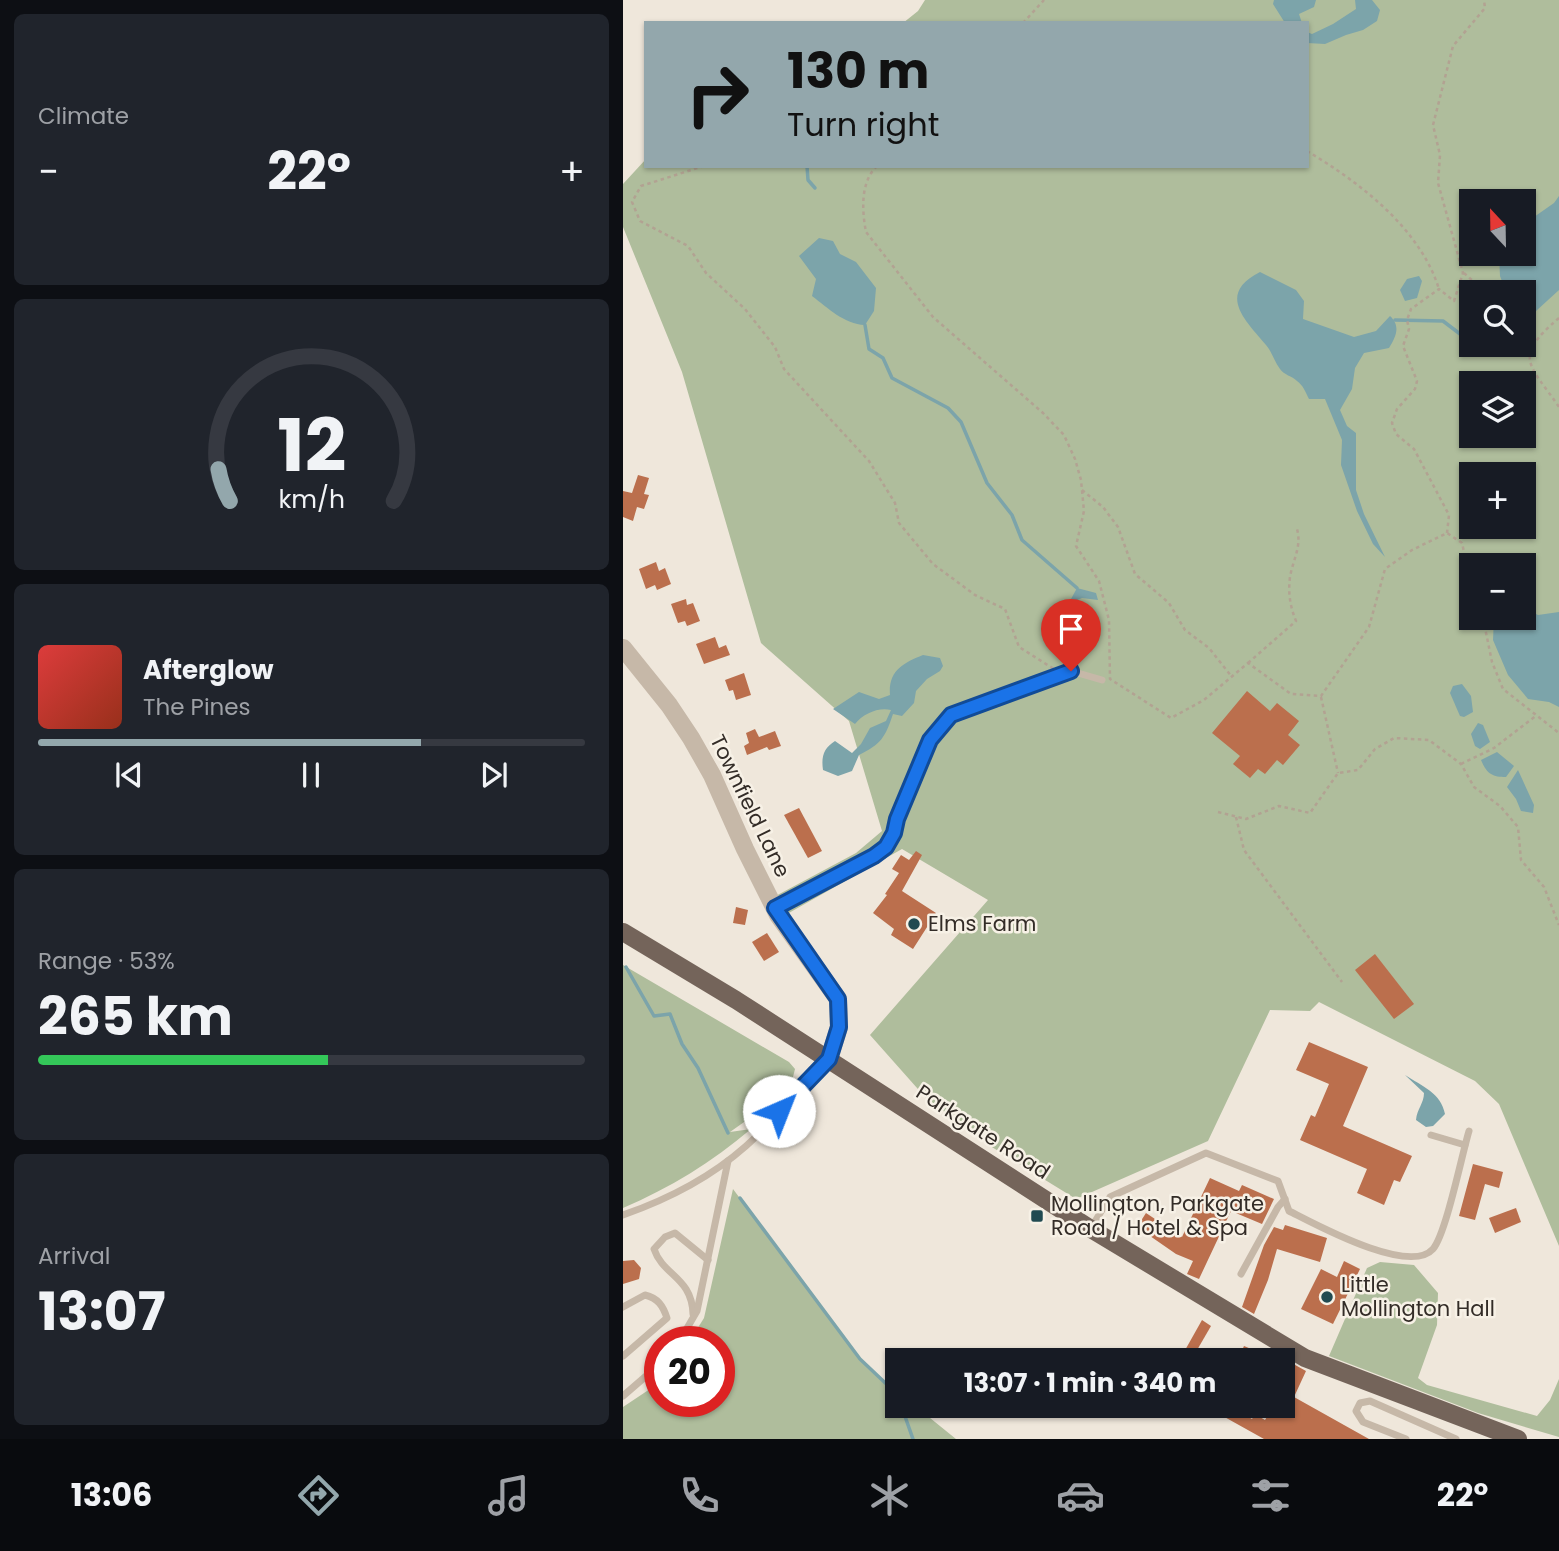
<!DOCTYPE html>
<meta charset="utf-8">
<style>
:root{--surface:#171b24;--page:#20242c;--text:#f1f3f6;--muted:#9ea1a6;--line:#363941;--accent:#93a7ac}
body{margin:0;font-family:Poppins,sans-serif;background:var(--page);color:var(--text);height:100vh;display:flex;flex-direction:column;font-size:26px;white-space:nowrap}
*{box-sizing:border-box;margin:0}
p{font-size:23px;color:var(--muted)}
.icon{flex:none;width:38px;height:38px;fill:none;stroke:currentColor;stroke-width:2;stroke-linecap:round;stroke-linejoin:round}
.map{position:relative;flex:1;overflow:hidden}
.panel{display:flex;flex-direction:column;gap:14px;padding:14px;background:#0d0f14;width:623px}
.panel>*{flex:none}
.hud{position:absolute;left:21px;top:21px;width:665px;height:147px;border-radius:0px;box-shadow:0 2px 5px #0004;background:#93a7ac;color:#111;overflow:hidden}
.needle{width:46px;rotate:338deg}
.fabs{position:absolute;left:836px;top:189px;display:grid;gap:14px}
.fabs a{display:grid;place-items:center;width:77px;height:77px;border-radius:0px;background:var(--surface);box-shadow:0 2px 5px #0004;font-size:35px}
.speed{position:absolute;left:21px;top:1326px;display:flex;gap:14px;font-size:35px;font-weight:700;text-align:center}
.speed>*{display:grid;place-content:center;width:91px;height:91px;border-radius:50%;background:var(--surface);box-shadow:0 2px 5px #0004;line-height:1}
.speed .limit{border:10px solid #d22;background:#fff;color:#111}
.pin{position:absolute;display:grid;place-items:center;width:60px;height:60px;color:#fff;margin:-72px -30px;border-radius:50% 50% 50% 0;rotate:-45deg;box-shadow:0 0 7px #0007}
.pin .icon{rotate:45deg}
.me{position:absolute;width:77px;margin:-38px;rotate:44deg;stroke-linejoin:round;filter:drop-shadow(0 0 5px #0008)}
.turn{display:flex;align-items:center;gap:24px;height:147px;padding:0 28px;font-size:32px}
.turn .icon{width:91px;height:91px;stroke-width:2.5}
.turn b{display:block;font-size:49px;line-height:60px}
.big{font-size:52px;font-weight:700;line-height:1.1}
.panel .widget{flex:1;display:flex;flex-direction:column;justify-content:center;gap:10px;min-width:0;padding:0 24px;border-radius:10px;background:var(--page)}
.panel .dial{align-items:center;gap:0}
.dial svg{height:182px;overflow:visible;fill:none;stroke:var(--line);stroke-width:7;stroke-linecap:round;text-anchor:middle}
.dial text{fill:var(--text);stroke:none}
.song{display:flex;align-items:center;gap:21px}
.cover{width:84px;height:84px;border-radius:10px;background:linear-gradient(135deg,hsl(0 70% 55%),hsl(10 70% 35%))}
.played{height:7px;border-radius:4px;background:linear-gradient(90deg,var(--accent) 70%,var(--line) 70%)}
.keys{display:flex;justify-content:space-around;direction:ltr}
.heat{display:flex;justify-content:space-between;align-items:center;font-size:38px;direction:ltr}
.charge{height:10px;border-radius:5px;background:linear-gradient(90deg,#34c759 53%,var(--line) 0)}
.trip{position:absolute;left:262px;top:1348px;width:410px;height:70px;border-radius:0px;background:var(--surface);box-shadow:0 2px 5px #0004;font-weight:700;line-height:70px;text-align:center}
.tabs{display:flex;height:112px;justify-content:space-around;align-items:center;background:#090b0e;color:var(--muted)}
.tabs .icon{width:49px;height:49px}
.tabs .on{color:var(--accent)}
.tabs b{font-size:32px;color:var(--text)}
main{display:flex;flex:1;min-height:0}
.map>svg:first-child{display:block}
.green{fill:#afbd9c;fill-rule:evenodd}
.water{fill:#7ca4aa}
.lines{fill:none;stroke-linecap:round;stroke-linejoin:round}
.stream{stroke:#7ca4aa;stroke-width:3.5}
.building{fill:#bb6f4d}
.path{stroke:#b2a292;stroke-width:2.5;stroke-dasharray:3.5 3.5;stroke-linecap:butt}
.service{stroke:#c6b8a8;stroke-width:7}
.tertiary{stroke:#c6b8a8;stroke-width:18}
.primary{stroke:#74645a;stroke-width:18}
.route-casing{stroke:#114b97;stroke-width:18}
.route{stroke:#1a73e8;stroke-width:12}
.poi-dot{fill:#214a51;stroke:#f7f1e6;stroke-width:2.5}
.labels{text-anchor:middle;stroke-width:5;stroke-linejoin:round;paint-order:stroke}
.street-label{font-size:21px;fill:#332c27;stroke:#f7f1e6}
.poi-label{font-size:21px;fill:#332c27;stroke:#f7f1e6;text-anchor:start}
</style>
<main>
<section class="panel">
<div class="widget"><p>Climate</p>
<div class="heat"><a>−</a><b class="big">22°</b><a>+</a></div>
</div>
<div class="widget dial"><svg viewBox="0 0 100 80">
<path d="M14 69A42 42 0 1 1 86 69"/>
<path d="M14 69A42 42 0 0 1 9 55" stroke="#93a7ac"/>
<text x="50" y="56" font-size="32" font-weight="700">12</text>
<text x="50" y="72" font-size="11">km/h</text>
</svg></div>
<div class="widget">
<div class="song"><i class="cover"></i><div><b>Afterglow</b><p>The Pines</p></div></div>
<div class="played"></div>
<div class="keys"><svg class="icon" aria-label="previous" viewBox="0 0 24 24"><path d="M18 5L8 12l10 7zM5 5v14"/></svg><svg class="icon" aria-label="pause" viewBox="0 0 24 24"><path d="M8 5v14M16 5v14"/></svg><svg class="icon" aria-label="next" viewBox="0 0 24 24"><path d="M6 5l10 7-10 7zM19 5v14"/></svg></div>
</div>
<div class="widget"><p>Range · 53%</p><b class="big">265 km</b><div class="charge"></div></div>
<div class="widget"><p>Arrival</p><b class="big">13:07</b></div>
</section>
<div class="map">
<svg width="936" height="1439" viewBox="0 0 936 1439">
<rect width="100%" height="100%" fill="#efe7db"/>
<!-- green -->
<g class="green">
<path d="M302 0H936V1246L876 1104 852 1081 696 1002 687 1011 647 1010 585 1141 453 1199 364 1144 302 1097 247 1035 365 900 279 849 157 918 147 899 233 853 259 831 226 721 138 643 59 372 0 227V184L23 159V166H684V23H280L295 11ZM849 201H901V254H849ZM849 292H901V345H849ZM849 383H901V436H849ZM849 474H901V527H849ZM849 565H901V618H849Z"/>
<path d="M0 965 166 1062 172 1069 170 1077 131 1115 107 1132 128 1129C89 1162 47 1188 0 1208Z"/>
<path d="M110 1189 237 1359 275 1393V1405H291L333 1439H0V1407L24 1391 37 1378V1402H96V1342H66L81 1318Z"/>
<path d="M757 1262 791 1265 815 1293 814 1325 795 1378 804 1385 914 1416 927 1400 936 1379V1437L855 1413 706 1356 744 1268Z"/>
</g>
<!-- water -->
<g class="water">
<path d="M651 0H693L691 7 676 14 679 23H662L650 4Z"/>
<path d="M732 0H749L757 10 754 21 740 30 723 35 702 44 684 43V32L689 34 710 24 733 9Z"/>
<path d="M936 196V290L901 322V292H883L877 276 876 254H901V224L931 203Z"/>
<path d="M196 238 210 241 217 254 233 262 253 288 251 311 242 325C221 324 205 308 189 296L193 279 176 256Z"/>
<path d="M637 272 673 290 681 301 680 319 731 337 753 331 767 316C778 326 773 337 766 348L741 353 732 368 729 389 717 410 724 426 733 433V490L741 514 762 557 750 544 734 511 718 465 719 440 702 399H686C683 393 680 385 674 381 669 376 661 375 657 369 651 361 649 352 643 345 621 319 594 294 637 272Z"/>
<path d="M796 276 799 281 794 298 782 301 777 290 784 279Z"/>
<path d="M454 588 473 593 475 600 459 598 452 601 448 599Z"/>
<path d="M901 608 915 615 936 612V707L926 702 905 699 885 675 870 640 871 618H901Z"/>
<path d="M300 655 317 658 320 666 317 671 304 679 293 691 291 703 279 716 270 714C262 738 258 744 236 755L229 771 215 776 200 770C198 756 201 748 212 741L229 753 238 744 247 728 263 721 268 710C255 707 240 714 232 724L210 709 236 692 256 699 267 695C265 671 280 663 300 655Z"/>
<path d="M839 684 848 696 850 712 841 717 837 716 827 693 830 686Z"/>
<path d="M855 723 860 725 867 742 857 749 852 746 848 734Z"/>
<path d="M874 752 891 766 883 777C869 777 864 774 858 760Z"/>
<path d="M895 770 911 805 910 813 898 811 893 799 884 787Z"/>
<path d="M782 1075C799 1086 818 1093 822 1114L810 1126 803 1127 793 1120C794 1109 801 1103 801 1093Z"/>
</g>
<g class="lines">
<!-- stream -->
<g class="stream">
<path d="M184 166 185 180 192 188"/>
<path d="M772 320 820 321 841 337H849"/>
<path d="M242 325 246 349 260 358 269 378 325 408 338 422 364 483 389 515 399 540 454 588"/>
<path d="M3 967 31 1016 47 1014 59 1044 75 1068 105 1133"/>
<path d="M117 1198 237 1359 275 1395"/>
<path d="M278 1405 290 1439"/>
</g>
</g>
<!-- building -->
<g class="building">
<path d="M15 475 26 478 21 494 26 495 21 509 14 507 10 521 0 517V491L9 493Z"/>
<path d="M33 562 36 571 42 568 48 584 34 590 32 585 23 589 16 569Z"/>
<path d="M63 599 64 605 70 603 77 621 64 626 62 621 55 623 48 604Z"/>
<path d="M92 637 96 648 103 645 107 655 81 664 73 644Z"/>
<path d="M121 673 128 695 113 700 110 690 106 691 102 680Z"/>
<path d="M624 691 647 711 654 703 676 721 665 735 677 745 660 765 654 760 642 774 635 769 627 778 610 764 617 756 589 733Z"/>
<path d="M132 729 136 737 152 731 158 746 146 750 144 747 124 755 121 746 126 743 123 733Z"/>
<path d="M176 808 199 851 185 858 161 815Z"/>
<path d="M293 851 299 855 279 891 313 913 290 949 268 935 271 929 250 913 264 895 262 894 276 873 269 869 278 855 286 860Z"/>
<path d="M113 907 125 910 122 925 110 923Z"/>
<path d="M144 933 156 952 141 961 129 942Z"/>
<path d="M752 954 791 1004 771 1019 732 970Z"/>
<path d="M686 1042 745 1067 720 1126 789 1156 777 1182 771 1180 761 1205 734 1193 744 1169 677 1140 688 1115 692 1117 706 1084 673 1070Z"/>
<path d="M850 1164 880 1172 876 1188 862 1184 852 1220 836 1216Z"/>
<path d="M587 1178 616 1191 619 1185 651 1199 639 1224 608 1211 576 1279 564 1274 570 1261 553 1254 514 1227 523 1213 559 1237Z"/>
<path d="M893 1208 898 1222 872 1233 866 1218Z"/>
<path d="M662 1225 704 1238 697 1262 654 1249 645 1280 631 1314 619 1307 641 1245 651 1227 660 1230Z"/>
<path d="M11 1260 18 1268 16 1279 0 1284V1261Z"/>
<path d="M721 1261 737 1269 710 1324 678 1309 698 1269 714 1277Z"/>
<path d="M579 1320 588 1326 570 1357 561 1352Z"/>
<path d="M621 1346 640 1354 643 1348 663 1360H622L616 1357Z"/>
<path d="M665 1361 683 1371 671 1397 746 1439H641L580 1405H606L629 1419 632 1414 642 1420 651 1405H660V1372Z"/>
</g>
<g class="lines">
<!-- path -->
<g class="path">
<path d="M400 23 421 0"/>
<path d="M684 151C736 182 797 228 816 289"/>
<path d="M81 166 18 186 9 202 17 221 65 246 83 273 122 309 152 347 161 369 246 461 272 503 276 523 310 564 352 595 382 609 396 647 431 669"/>
<path d="M254 166C237 182 239 211 243 232L310 317 420 413 441 435 452 459 458 480 461 511 453 546 476 581 486 620 487 679 548 718 581 700 625 663 668 694 698 696 746 627 762 569 789 550 824 533 839 543 849 587"/>
<path d="M841 273 862 292"/>
<path d="M936 318C889 358 906 363 936 407"/>
<path d="M901 336 912 341"/>
<path d="M459 490 480 507 495 527 512 574 546 603 562 630 586 648 609 677"/>
<path d="M824 533 826 515 791 449 773 434 769 423 774 409 792 389 794 381 780 346 786 329 784 320 788 309 816 289 831 301 840 273 815 183 817 155 810 125 830 46 862 8 861 0"/>
<path d="M860 618 869 662 880 689 936 733"/>
<path d="M625 663 673 621C667 606 665 593 667 577 670 559 680 545 673 526"/>
<path d="M698 697 715 773"/>
<path d="M838 764 871 748 914 715"/>
<path d="M595 812 623 819 656 806 687 813 715 773 735 770 752 749 771 738 806 740 838 764 851 787 877 806 895 827 898 860 921 887 936 925"/>
<path d="M613 817 621 850 719 982"/>
</g>
<!-- service -->
<g class="service">
<path d="M152 908C176 896 251 863 264 845 270 837 272 828 274 819L307 740 328 715 448 671 479 680"/>
<path d="M808 1135 842 1145"/>
<path d="M0 1215C43 1200 88 1177 123 1146 152 1120 178 1088 205 1060"/>
<path d="M468 1228 487 1197 583 1153 655 1181 666 1211C692 1224 786 1276 810 1249 823 1234 839 1154 846 1131"/>
<path d="M618 1274 655 1207 662 1199"/>
<path d="M0 1307 22 1295C35 1298 40 1306 44 1318L0 1356"/>
<path d="M70 1314C69 1277 40 1276 31 1249L42 1237 52 1233 85 1260"/>
<path d="M56 1342 74 1311 105 1161"/>
<path d="M0 1396 37 1364"/>
<path d="M783 1439 740 1422 733 1411 737 1403 747 1401 833 1439"/>
</g>
<!-- tertiary -->
<path class="tertiary" d="M0 648 46 705 68 738 89 775 122 849 155 915 215 999 216 1027 206 1059"/>
<!-- primary -->
<path class="primary" d="M0 932 113 1000 468 1229 682 1358 895 1439"/>
</g>
<g class="lines">
<!-- route casing -->
<g class="route-casing">
<path id="route" d="M156 1111 206 1059 216 1027 215 999 152 908 251 856 263 847 271 833 274 819 307 740 328 715 448 671"/>
</g>
<!-- route -->
<use href="#route" class="route"/>
</g>
<!-- markers -->
<g class="poi-dot">
<circle cx="291" cy="924" r="7"/>
<rect x="407" y="1209" width="14" height="14" rx="3.5"/>
<circle cx="704" cy="1297" r="7"/>
</g>
<g class="labels">
<!-- street labels -->
<g class="street-label">
<text transform="translate(127 806) rotate(64)" y="7">Townfield Lane</text>
<text transform="translate(360 1132) rotate(33)" y="7">Parkgate Road</text>
</g>
<!-- poi labels -->
<g class="poi-label">
<text x="305" y="931">Elms Farm</text>
<text x="428" y="1211">Mollington, Parkgate<tspan x="428" dy="24">Road / Hotel &amp; Spa</tspan></text>
<text x="718" y="1292">Little<tspan x="718" dy="24">Mollington Hall</tspan></text>
</g>
</g>
</svg>
<div class="fabs">
<a><svg class="needle" viewBox="-14 -14 28 28"><path d="M0-13l5 13h-10z" fill="#e53935"/><path d="M0 13l5-13h-10z" fill="#9ea1a6"/></svg></a>
<a><svg class="icon" aria-label="search" viewBox="0 0 24 24"><circle cx="10" cy="10" r="6"/><path d="M15 15l6 6"/></svg></a>
<a><svg class="icon" aria-label="layers" viewBox="0 0 24 24"><path d="M12 4l9 5-9 5-9-5zM3 14l9 5 9-5"/></svg></a>
<a>+</a>
<a>−</a>
</div>
<div class="speed"><div class="limit">20</div></div>
<div class="pin" style="left:448px;top:671px;background:#d93025"><svg class="icon" aria-label="arrive" viewBox="0 0 24 24"><path d="M6 21V4h12l-3 4 3 4H6"/></svg></div>
<svg class="me" style="left:156px;top:1111px" viewBox="-20 -20 40 40"><circle r="19" fill="#fff"/><path d="M0-13L10 11 0 6-10 11z" fill="#1a73e8"/></svg>
<div class="trip">13:07 · 1 min · 340 m</div>
<div class="hud">
<div class="turn"><svg class="icon" aria-label="right" viewBox="0 0 24 24"><path d="M7 20v-9h11M14 6l5 5-5 5"/></svg><div><b>130 m</b>Turn right</div></div>
</div>
</div>
</main>
<nav class="tabs">
<b>13:06</b>
<svg class="icon on" aria-label="directions" viewBox="0 0 24 24"><path d="M12 3l9 9-9 9-9-9zM9 14v-3h6M13 9l2 2-2 2"/></svg>
<svg class="icon" aria-label="music" viewBox="0 0 24 24"><path d="M9 18V5l10-2v13"/><circle cx="6" cy="18" r="3"/><circle cx="16" cy="16" r="3"/></svg>
<svg class="icon" aria-label="phone" viewBox="0 0 24 24"><path d="M5 4h4l2 5-3 2q2 4 5 5l2-3 5 2v4C11 20 4 13 5 4z"/></svg>
<svg class="icon" aria-label="climate" viewBox="0 0 24 24"><path d="M12 3v18M4 7l16 10M4 17L20 7"/></svg>
<svg class="icon" aria-label="car" viewBox="0 0 24 24"><path d="M5 17H2v-5l4-1 3-4h7l3 4 3 1v5h-3M9 17h6M6 11h13"/><circle cx="7" cy="17" r="2"/><circle cx="17" cy="17" r="2"/></svg>
<svg class="icon" aria-label="filters" viewBox="0 0 24 24"><path d="M4 7h16M4 17h16"/><circle cx="9" cy="7" r="2"/><circle cx="15" cy="17" r="2"/></svg>
<b>22°</b>
</nav>
